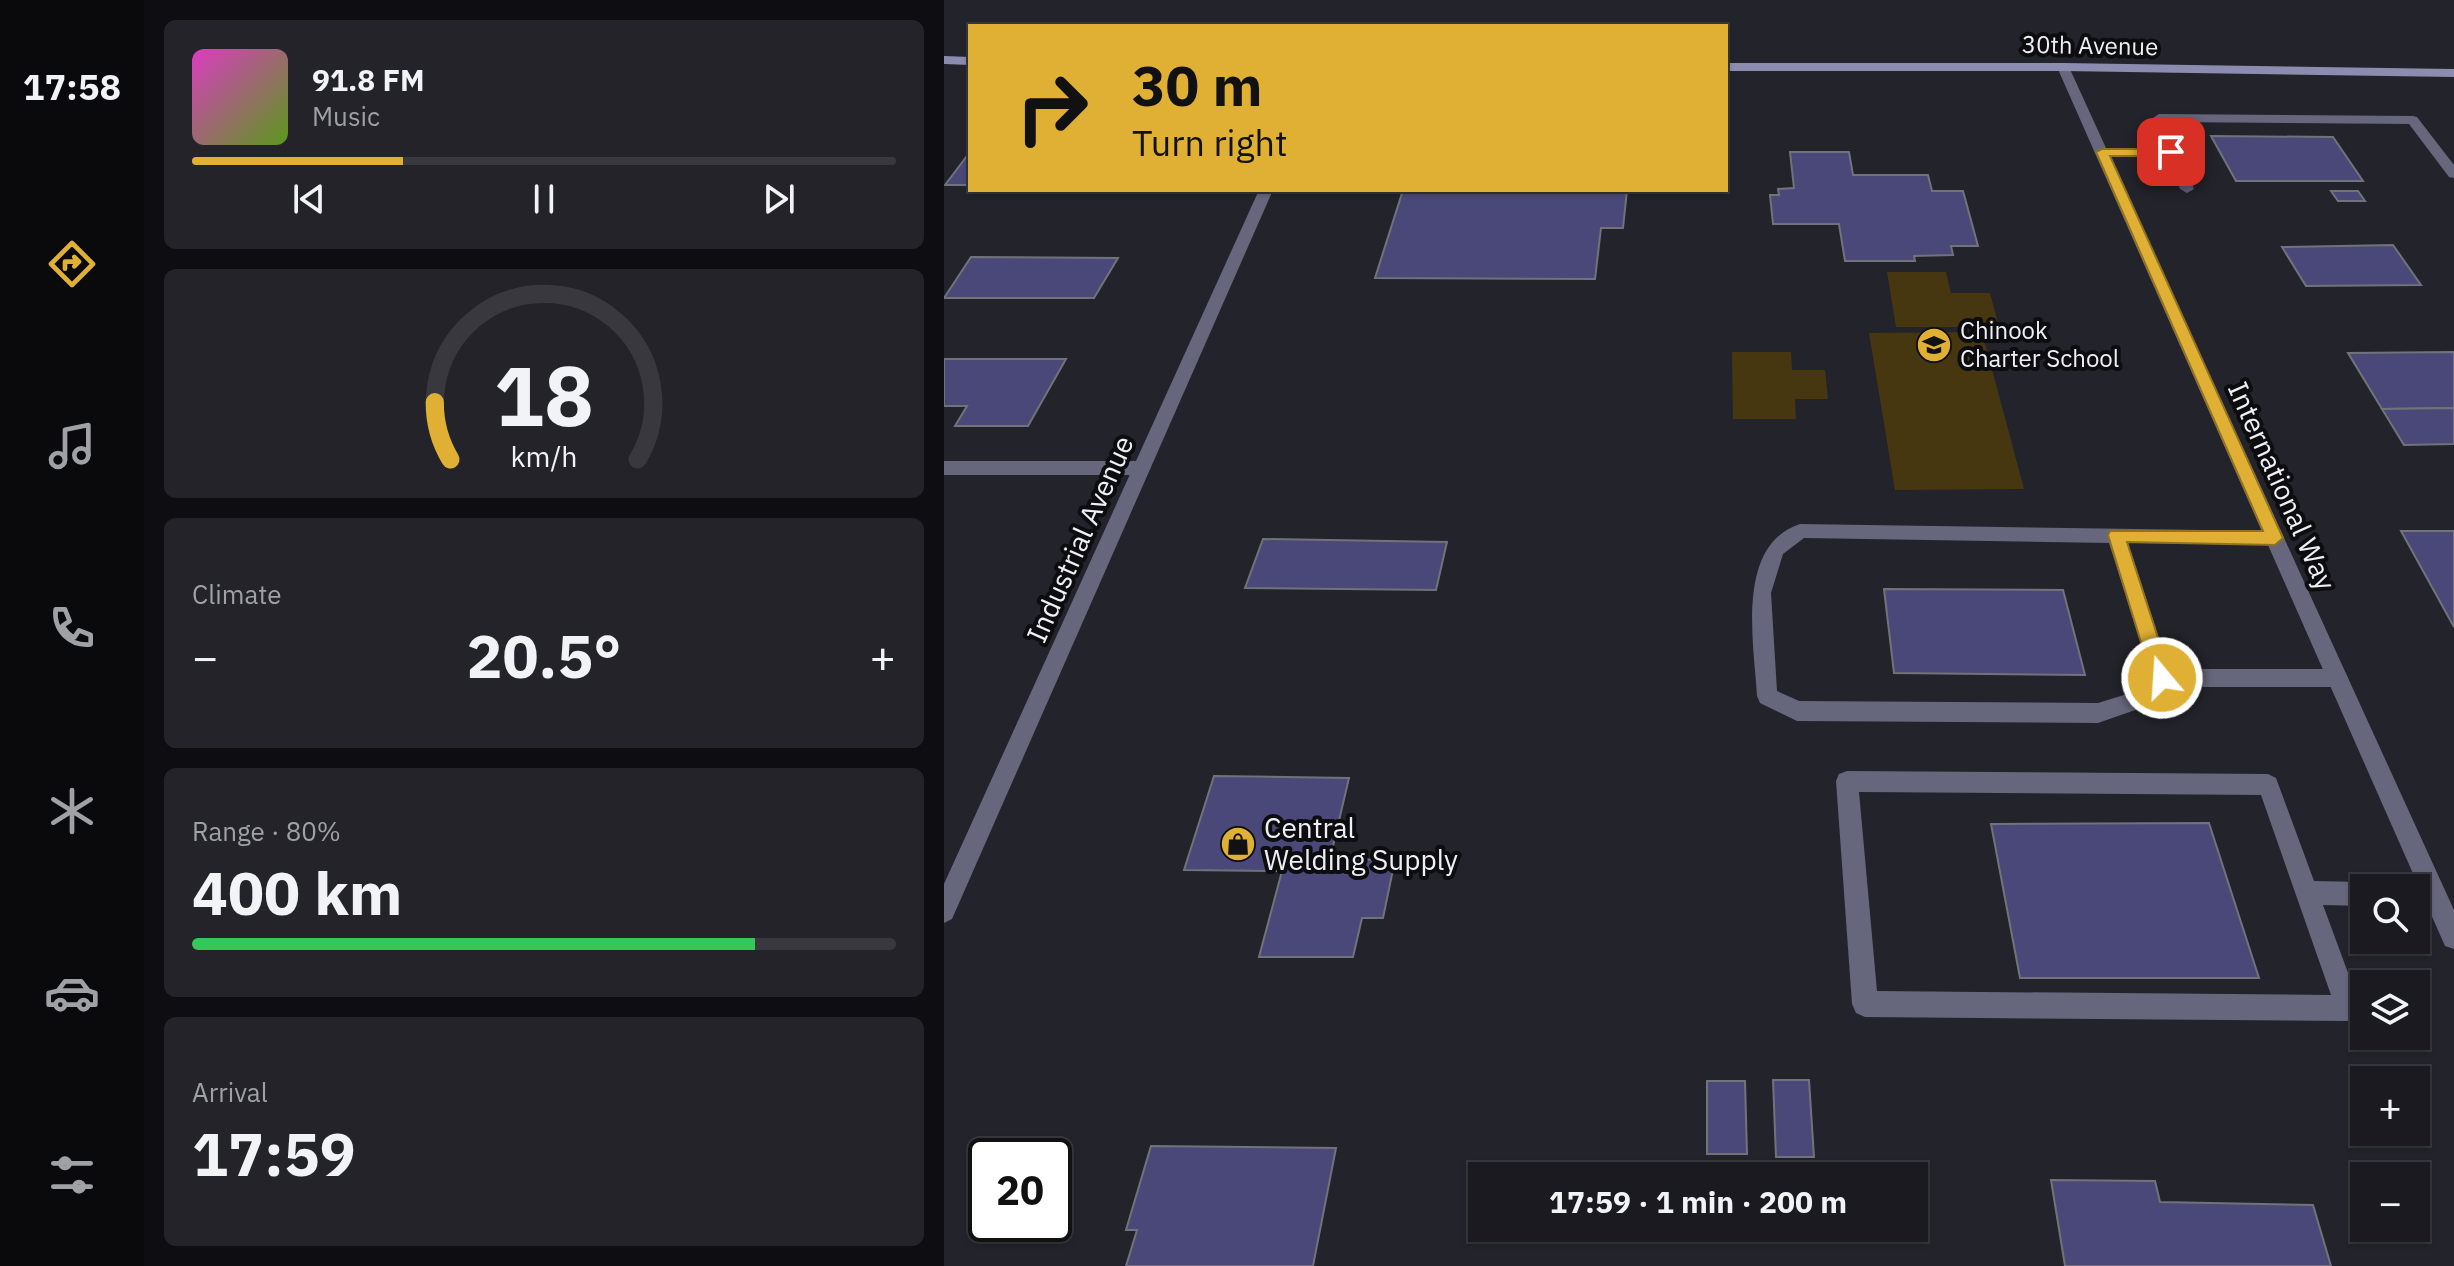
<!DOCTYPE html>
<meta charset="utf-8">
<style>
:root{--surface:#1a1a20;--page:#232329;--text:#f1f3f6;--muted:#9fa1a5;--line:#38383e;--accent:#dfb034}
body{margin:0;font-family:"IBM Plex Sans",sans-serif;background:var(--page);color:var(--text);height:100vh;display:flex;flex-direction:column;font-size:30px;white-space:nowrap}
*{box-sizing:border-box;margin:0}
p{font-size:26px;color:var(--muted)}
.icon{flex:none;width:44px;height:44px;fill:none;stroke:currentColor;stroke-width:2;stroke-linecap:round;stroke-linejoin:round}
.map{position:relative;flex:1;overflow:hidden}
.drawer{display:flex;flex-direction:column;gap:20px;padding:20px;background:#0e0e12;width:800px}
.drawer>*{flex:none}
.top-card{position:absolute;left:24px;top:24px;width:760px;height:168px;border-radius:0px;box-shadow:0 2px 6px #0004,0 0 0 2px var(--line);background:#dfb034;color:#111;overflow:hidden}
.controls{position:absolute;left:1406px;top:874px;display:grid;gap:16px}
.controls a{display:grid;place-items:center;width:80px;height:80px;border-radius:0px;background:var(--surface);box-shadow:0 2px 6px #0004,0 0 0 2px var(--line);font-size:40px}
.speed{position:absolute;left:24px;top:1138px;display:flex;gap:16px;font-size:40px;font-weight:700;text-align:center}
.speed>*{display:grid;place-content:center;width:104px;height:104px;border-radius:50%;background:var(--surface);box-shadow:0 2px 6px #0004,0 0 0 2px var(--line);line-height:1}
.speed .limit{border:4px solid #111;border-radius:12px;background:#fff;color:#111}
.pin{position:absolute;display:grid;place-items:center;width:68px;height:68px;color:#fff;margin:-34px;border-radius:16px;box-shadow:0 4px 12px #0006}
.me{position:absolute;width:88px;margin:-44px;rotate:342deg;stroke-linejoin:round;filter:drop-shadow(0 0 6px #0008)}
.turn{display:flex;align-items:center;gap:28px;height:168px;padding:0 32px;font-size:36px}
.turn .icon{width:104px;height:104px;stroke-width:2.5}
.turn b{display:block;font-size:56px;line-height:68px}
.big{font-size:60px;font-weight:700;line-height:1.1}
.drawer .card{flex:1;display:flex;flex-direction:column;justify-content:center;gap:12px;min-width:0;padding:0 28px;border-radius:12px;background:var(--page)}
.drawer .dial{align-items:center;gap:0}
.dial svg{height:208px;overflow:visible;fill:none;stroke:var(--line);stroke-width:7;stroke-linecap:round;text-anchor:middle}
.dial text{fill:var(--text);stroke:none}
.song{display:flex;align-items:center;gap:24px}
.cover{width:96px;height:96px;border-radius:12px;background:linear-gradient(135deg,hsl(310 70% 55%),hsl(90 70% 35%))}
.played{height:8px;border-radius:4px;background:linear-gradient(90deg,var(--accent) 30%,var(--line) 30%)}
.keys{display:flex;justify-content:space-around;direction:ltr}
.heat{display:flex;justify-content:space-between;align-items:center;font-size:44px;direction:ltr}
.charge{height:12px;border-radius:6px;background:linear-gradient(90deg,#34c759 80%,var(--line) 0)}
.trip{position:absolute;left:524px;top:1162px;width:460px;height:80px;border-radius:0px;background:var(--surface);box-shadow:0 2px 6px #0004,0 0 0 2px var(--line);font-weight:700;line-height:80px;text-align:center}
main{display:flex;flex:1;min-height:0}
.tabs{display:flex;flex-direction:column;width:144px;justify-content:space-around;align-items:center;background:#0a0a0d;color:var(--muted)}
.tabs .icon{width:56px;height:56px}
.tabs .active{color:var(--accent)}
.tabs b{font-size:36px;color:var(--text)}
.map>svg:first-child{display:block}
.green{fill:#463711}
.building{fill:#4a4878;stroke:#72727b;stroke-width:2}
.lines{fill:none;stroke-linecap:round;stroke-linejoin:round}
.lane{fill:#66667d;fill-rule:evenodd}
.street{fill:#66667d;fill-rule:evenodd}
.secondary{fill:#8c8cb0;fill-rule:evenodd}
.route{fill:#dfb034;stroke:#917222;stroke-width:2}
.labels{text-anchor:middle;stroke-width:8;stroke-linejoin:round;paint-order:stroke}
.far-street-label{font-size:24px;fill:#eff0f5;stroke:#0d0d10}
.far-poi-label{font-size:24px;fill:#eff0f5;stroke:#0d0d10;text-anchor:start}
.street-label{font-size:28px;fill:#eff0f5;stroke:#0d0d10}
.poi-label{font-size:28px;fill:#eff0f5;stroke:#0d0d10;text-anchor:start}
</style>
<main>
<nav class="tabs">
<b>17:58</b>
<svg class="icon active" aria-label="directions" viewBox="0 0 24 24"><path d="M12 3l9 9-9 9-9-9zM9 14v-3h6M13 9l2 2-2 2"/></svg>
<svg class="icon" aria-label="music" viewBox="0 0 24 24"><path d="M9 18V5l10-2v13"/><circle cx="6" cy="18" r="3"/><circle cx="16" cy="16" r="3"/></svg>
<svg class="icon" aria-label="phone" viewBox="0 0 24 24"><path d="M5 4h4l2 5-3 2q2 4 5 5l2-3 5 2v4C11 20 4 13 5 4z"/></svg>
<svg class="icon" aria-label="climate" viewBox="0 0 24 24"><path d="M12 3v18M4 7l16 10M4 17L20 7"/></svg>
<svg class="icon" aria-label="car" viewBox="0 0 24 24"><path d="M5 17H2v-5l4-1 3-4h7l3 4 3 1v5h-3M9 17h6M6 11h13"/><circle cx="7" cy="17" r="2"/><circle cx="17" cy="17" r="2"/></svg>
<svg class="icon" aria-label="filters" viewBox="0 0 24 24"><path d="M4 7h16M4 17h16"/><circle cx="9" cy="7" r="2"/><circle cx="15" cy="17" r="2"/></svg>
</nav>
<section class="drawer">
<div class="card">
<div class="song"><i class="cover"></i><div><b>91.8 FM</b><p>Music</p></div></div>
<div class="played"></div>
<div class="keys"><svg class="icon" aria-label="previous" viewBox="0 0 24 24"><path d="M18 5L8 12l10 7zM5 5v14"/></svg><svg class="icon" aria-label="pause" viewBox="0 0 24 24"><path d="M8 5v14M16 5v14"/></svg><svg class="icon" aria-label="next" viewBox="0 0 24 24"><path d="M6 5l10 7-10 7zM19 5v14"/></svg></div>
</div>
<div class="card dial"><svg viewBox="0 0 100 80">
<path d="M14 69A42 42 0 1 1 86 69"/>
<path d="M14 69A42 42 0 0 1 8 47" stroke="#dfb034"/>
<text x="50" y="56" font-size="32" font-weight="700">18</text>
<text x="50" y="72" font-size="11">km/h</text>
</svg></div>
<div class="card"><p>Climate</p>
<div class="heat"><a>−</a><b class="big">20.5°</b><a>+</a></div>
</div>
<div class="card"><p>Range · 80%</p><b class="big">400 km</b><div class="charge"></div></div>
<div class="card"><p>Arrival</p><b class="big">17:59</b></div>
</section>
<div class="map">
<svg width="1510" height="1266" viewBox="0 0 1510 1266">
<rect width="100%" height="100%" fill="#23232b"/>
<!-- green -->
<g class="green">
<path d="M943 272H1002L1007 293H1046L1055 327H952Z"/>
<path d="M1038 332 1080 489 951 490 925 333Z"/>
<path d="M788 352H847L848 370H881L884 399H851L852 419H789Z"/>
</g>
<!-- building -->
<g class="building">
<path d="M1267 136 1389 137 1419 181H1292Z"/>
<path d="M26 152V185H1Z"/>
<path d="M846 152H905L909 175H984L988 191H1019L1034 246H1007L1009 255 970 256 971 261H901L895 224H829L826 195H835L834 189 850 188Z"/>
<path d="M459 190H683L679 228H657L651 279 431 278Z"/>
<path d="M1387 191H1414L1421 201H1394Z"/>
<path d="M1449 245 1477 285 1362 286 1338 247Z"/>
<path d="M27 257 174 258 150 298H0Z"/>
<path d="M1510 352V408L1438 409 1404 353Z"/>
<path d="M0 359H122L84 426H11L23 406H0Z"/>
<path d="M1510 408V444L1460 445 1438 409Z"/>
<path d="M1457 531H1510V627Z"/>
<path d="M319 539 503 542 492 590 301 588Z"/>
<path d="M940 589 1119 590 1141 675 950 673Z"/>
<path d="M270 776 405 778 386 859 451 860 439 918H418L409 957H315L338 871 240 870Z"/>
<path d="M1265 823 1315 978H1076L1047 824Z"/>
<path d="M829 1080H865L870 1157H832Z"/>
<path d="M763 1081H801L803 1154H763Z"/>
<path d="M207 1146 392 1148 369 1266H182L193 1230H182Z"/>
<path d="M1107 1180 1211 1181 1216 1202 1369 1205 1387 1266H1121Z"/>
</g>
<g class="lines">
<!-- lane -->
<g class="lane">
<path d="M1215 114 1469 116 1473 117 1510 165V178L1505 177 1465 124 1223 122 1250 189 1243 193 1236 189 1222 156H1158L1151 152 1158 148H1219L1209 118Z"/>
<path d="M0 461H198L207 468 198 475H0Z"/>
<path d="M856 524 1331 531 1338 533 1340 538 1338 543 1331 545 1184 543 1225 669H1394L1401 672 1404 678 1401 684 1394 687H1222L1197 708 1154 723 853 721 816 703 813 696C810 643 791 545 856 524ZM860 538 1165 543 1207 675 1183 694 1154 703 855 701 833 691 827 593 839 554Z"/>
<path d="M903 771 1324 774 1332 778 1370 881 1420 882 1429 888H1420V906L1379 905 1417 1008 1413 1017 1404 1021 921 1017 912 1013 908 1004 892 781 895 774ZM915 792 1317 795 1387 995 933 991Z"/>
</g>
<!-- street -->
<g class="street">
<path d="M1119 63 1125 67 1510 910V949L1501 946 1113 67Z"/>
<path d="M315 190H329L8 919 0 923V884Z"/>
</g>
<!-- secondary -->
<g class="secondary">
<path d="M0 56 26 57V65L0 64Z"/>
<path d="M782 63H1119L1510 69V77L1119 71H782Z"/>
</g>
</g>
<!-- route -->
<path class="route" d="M1158 149H1227L1233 152 1227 156H1166L1339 538 1331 545 1183 542 1227 678 1224 683 1218 686 1211 683 1208 678 1164 535 1166 531H1319L1152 152Z"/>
<!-- icons -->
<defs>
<g id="school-disc" transform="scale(1.8)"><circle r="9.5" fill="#dfb034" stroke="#0d0d10"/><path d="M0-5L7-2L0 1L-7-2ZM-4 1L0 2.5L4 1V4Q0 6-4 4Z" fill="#111"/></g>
<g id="shop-disc" transform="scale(1.8)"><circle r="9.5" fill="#dfb034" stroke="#0d0d10"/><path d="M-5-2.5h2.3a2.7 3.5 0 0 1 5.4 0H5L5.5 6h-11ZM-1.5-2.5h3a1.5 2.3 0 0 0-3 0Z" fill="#111"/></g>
</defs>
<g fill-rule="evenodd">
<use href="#school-disc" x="990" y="345"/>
<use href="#shop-disc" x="294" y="844"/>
</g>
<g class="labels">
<!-- far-street labels -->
<g class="far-street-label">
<text transform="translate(1146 46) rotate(1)" y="8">30th Avenue</text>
</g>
<!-- far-poi labels -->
<g class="far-poi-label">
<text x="1016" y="339">Chinook<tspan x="1016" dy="28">Charter School</tspan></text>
</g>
<!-- street labels -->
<g class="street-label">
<text transform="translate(1338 486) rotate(66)" y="10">International Way</text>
<text transform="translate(136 539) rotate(-66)" y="10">Industrial Avenue</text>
</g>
<!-- poi labels -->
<g class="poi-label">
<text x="320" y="838">Central<tspan x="320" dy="32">Welding Supply</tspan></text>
</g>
</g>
</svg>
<div class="controls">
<a><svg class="icon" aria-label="search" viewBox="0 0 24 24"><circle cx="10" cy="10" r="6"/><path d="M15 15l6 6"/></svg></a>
<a><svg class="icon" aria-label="layers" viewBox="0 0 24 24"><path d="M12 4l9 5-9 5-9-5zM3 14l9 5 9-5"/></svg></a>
<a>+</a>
<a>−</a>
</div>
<div class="speed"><div class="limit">20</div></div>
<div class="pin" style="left:1227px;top:152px;background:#d93025"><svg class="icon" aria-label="arrive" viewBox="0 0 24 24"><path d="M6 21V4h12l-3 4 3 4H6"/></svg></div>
<svg class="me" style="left:1218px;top:678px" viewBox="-20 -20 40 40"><circle r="17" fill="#dfb034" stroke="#fff" stroke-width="3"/><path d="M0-11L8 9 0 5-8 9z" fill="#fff"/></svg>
<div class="trip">17:59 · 1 min · 200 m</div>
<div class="top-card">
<div class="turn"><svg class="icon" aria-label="right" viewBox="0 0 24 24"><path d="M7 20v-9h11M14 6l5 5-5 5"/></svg><div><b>30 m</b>Turn right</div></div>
</div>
</div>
</main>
